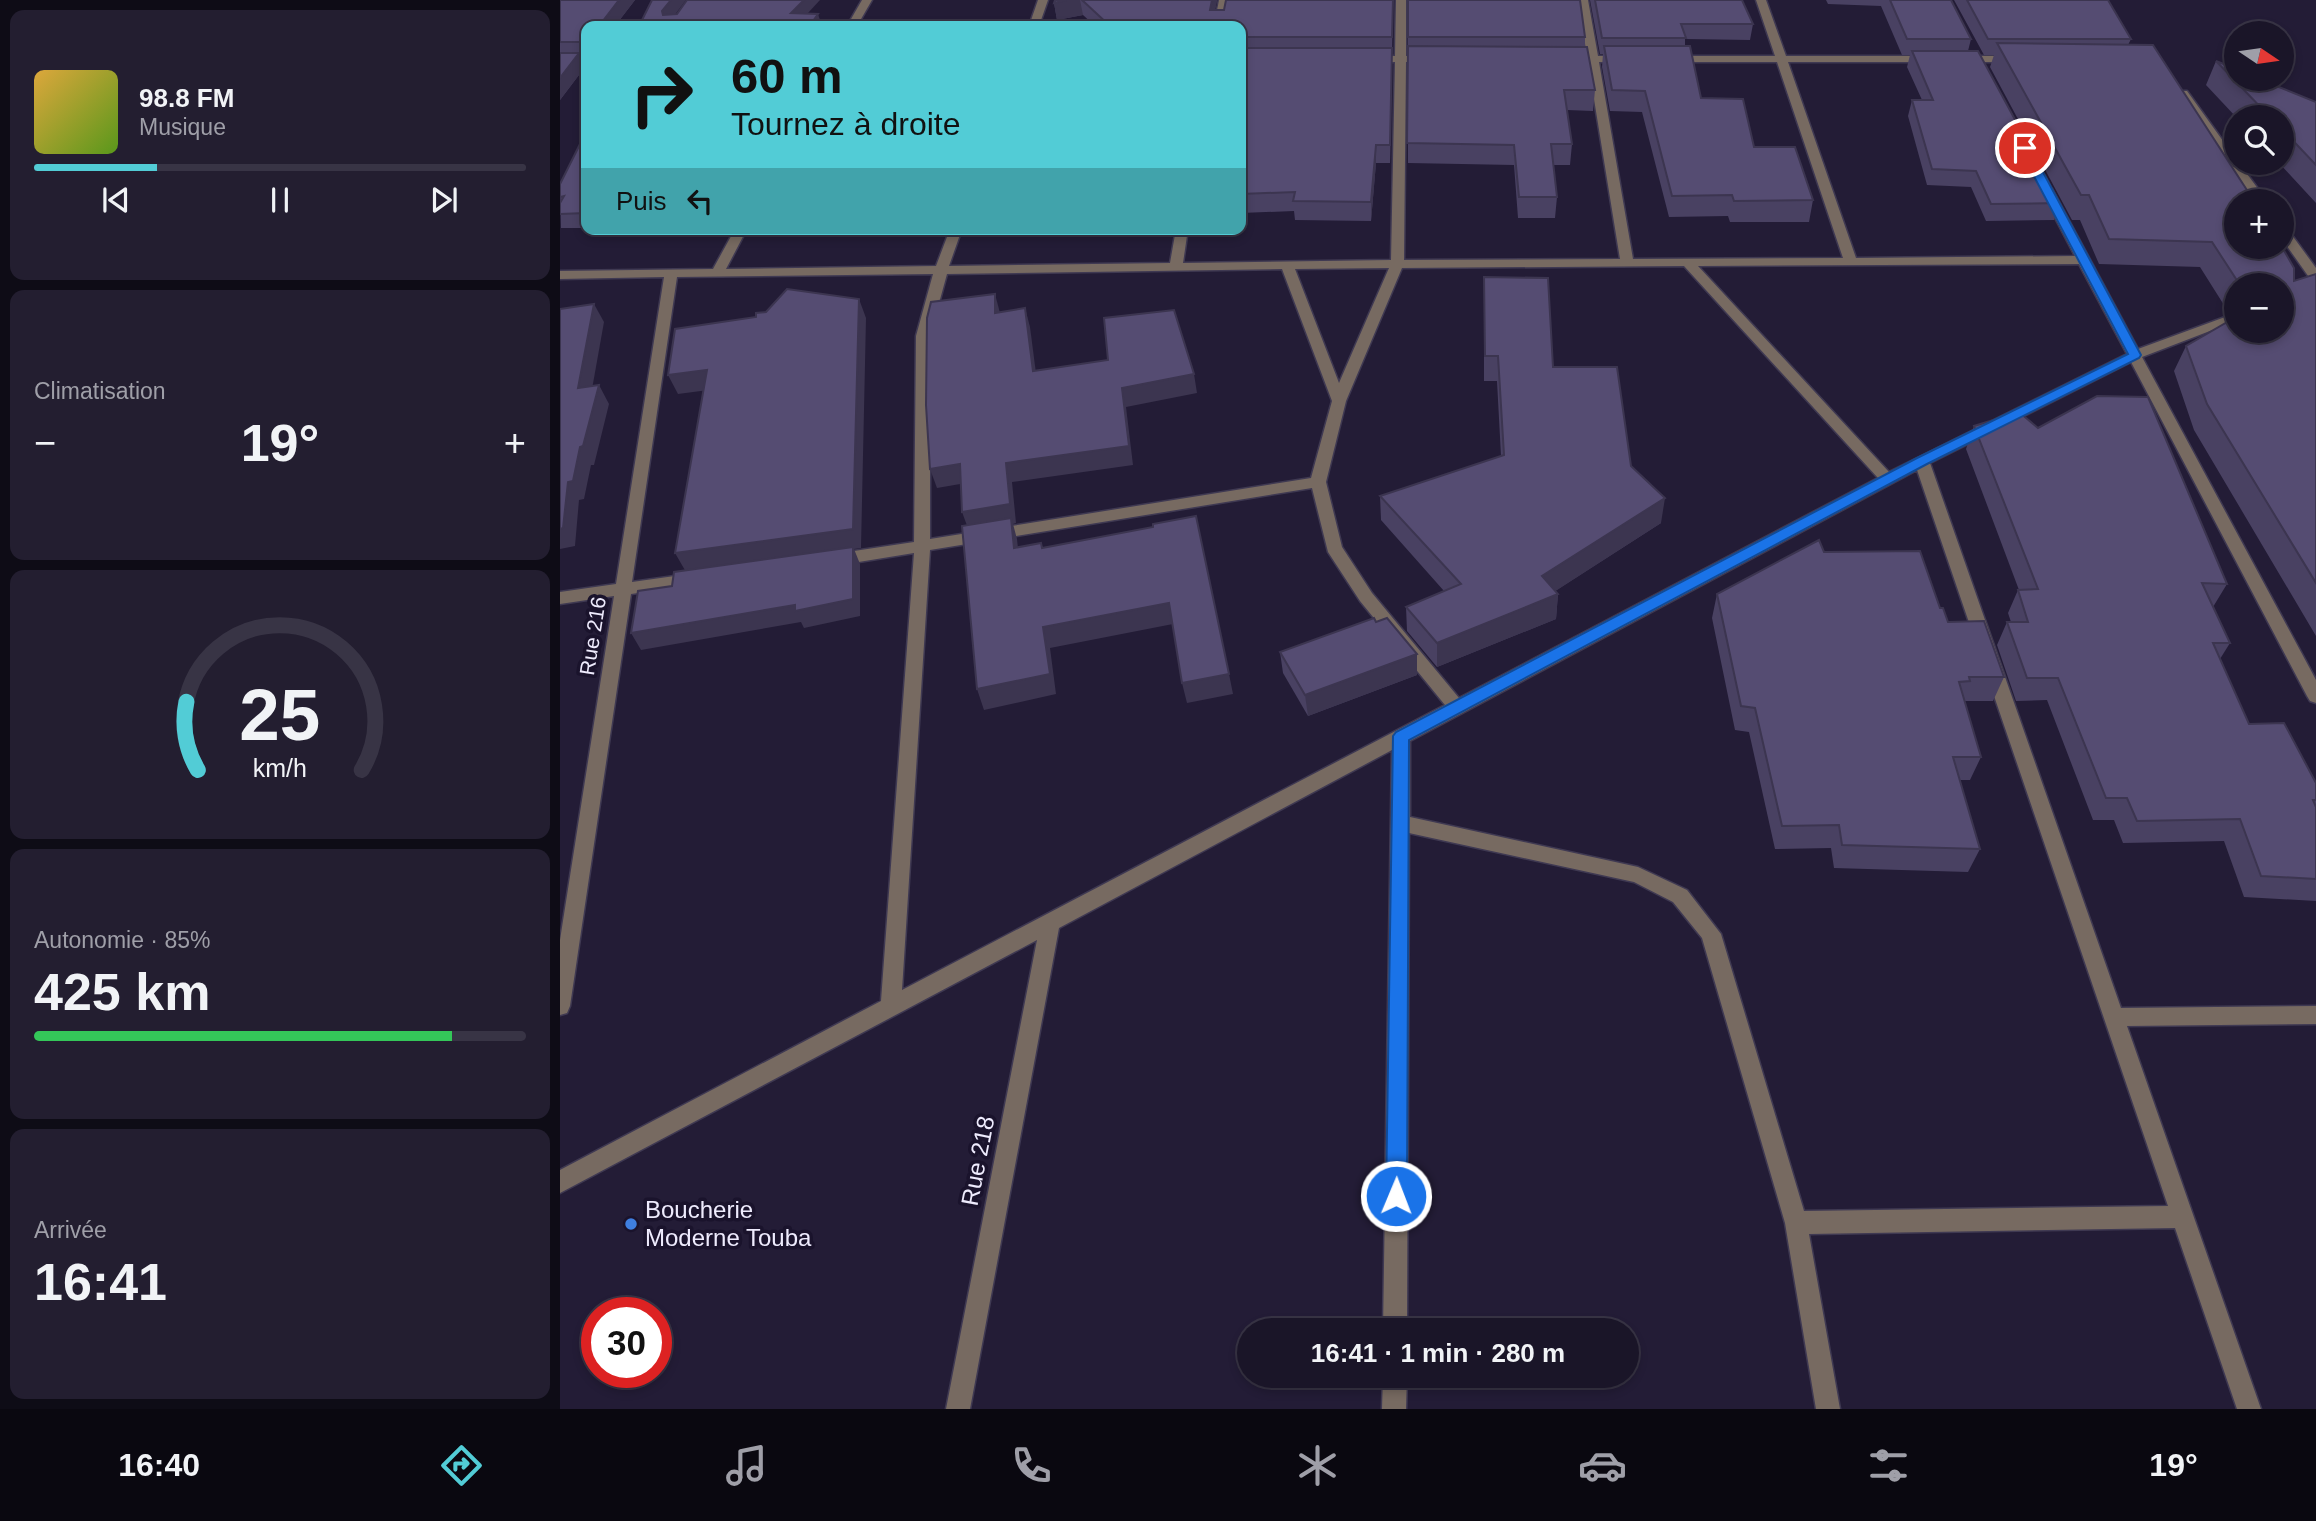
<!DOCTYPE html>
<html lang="fr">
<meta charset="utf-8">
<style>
:root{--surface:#1a1528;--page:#231e30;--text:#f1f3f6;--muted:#9f9fa8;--line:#383445;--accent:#52ccd6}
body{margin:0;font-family:Helvetica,sans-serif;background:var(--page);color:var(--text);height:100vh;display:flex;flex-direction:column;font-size:26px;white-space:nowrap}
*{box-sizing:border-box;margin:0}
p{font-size:23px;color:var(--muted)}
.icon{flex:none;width:38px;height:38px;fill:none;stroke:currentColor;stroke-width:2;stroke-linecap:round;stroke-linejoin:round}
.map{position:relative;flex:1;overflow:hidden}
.panel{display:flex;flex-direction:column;gap:10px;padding:10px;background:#0e0c16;width:560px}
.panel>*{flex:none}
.banner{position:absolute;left:21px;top:21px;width:665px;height:214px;border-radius:14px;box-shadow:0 4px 10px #0003,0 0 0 2px var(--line);background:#52ccd6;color:#111;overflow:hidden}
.needle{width:46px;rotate:103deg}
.fabs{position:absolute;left:1664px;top:21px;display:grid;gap:14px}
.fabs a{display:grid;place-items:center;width:70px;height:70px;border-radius:50%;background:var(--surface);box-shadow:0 4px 10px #0003,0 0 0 2px var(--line);font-size:35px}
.speed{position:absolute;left:21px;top:1297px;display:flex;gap:14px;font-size:35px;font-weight:700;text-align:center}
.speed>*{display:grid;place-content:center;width:91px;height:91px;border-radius:50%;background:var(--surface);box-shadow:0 4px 10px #0003,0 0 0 2px var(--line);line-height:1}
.speed .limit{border:10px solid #d22;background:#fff;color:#111}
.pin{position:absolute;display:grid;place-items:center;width:60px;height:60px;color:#fff;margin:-30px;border:4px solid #fff;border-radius:50%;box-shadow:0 2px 7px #0007}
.me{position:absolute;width:77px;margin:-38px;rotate:1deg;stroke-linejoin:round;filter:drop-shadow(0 0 5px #0008)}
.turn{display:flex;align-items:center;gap:24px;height:147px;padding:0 35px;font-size:32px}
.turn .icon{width:91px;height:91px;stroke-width:2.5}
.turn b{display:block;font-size:49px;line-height:60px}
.then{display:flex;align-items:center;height:66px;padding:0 35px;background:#0003;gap:14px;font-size:26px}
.big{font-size:52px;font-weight:700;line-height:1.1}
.panel .widget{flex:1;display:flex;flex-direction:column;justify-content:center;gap:10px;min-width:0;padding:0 24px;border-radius:14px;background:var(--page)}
.panel .dial{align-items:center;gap:0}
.dial svg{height:182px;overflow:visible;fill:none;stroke:var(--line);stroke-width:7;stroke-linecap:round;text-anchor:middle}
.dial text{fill:var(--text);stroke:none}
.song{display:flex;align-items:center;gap:21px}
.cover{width:84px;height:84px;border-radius:10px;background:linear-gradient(135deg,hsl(40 70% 55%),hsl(90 70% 35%))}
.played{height:7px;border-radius:4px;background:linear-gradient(90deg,var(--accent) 25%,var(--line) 25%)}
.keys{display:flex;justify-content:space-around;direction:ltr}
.heat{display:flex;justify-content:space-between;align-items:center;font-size:38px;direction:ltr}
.charge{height:10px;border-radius:5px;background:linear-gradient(90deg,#34c759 85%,var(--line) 0)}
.trip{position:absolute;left:677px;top:1318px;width:402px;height:70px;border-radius:35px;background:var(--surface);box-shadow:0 4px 10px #0003,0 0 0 2px var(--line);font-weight:700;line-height:70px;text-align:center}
.tabs{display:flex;height:112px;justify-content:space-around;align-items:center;background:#0a0810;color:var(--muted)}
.tabs .icon{width:49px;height:49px}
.tabs .current{color:var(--accent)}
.tabs b{font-size:32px;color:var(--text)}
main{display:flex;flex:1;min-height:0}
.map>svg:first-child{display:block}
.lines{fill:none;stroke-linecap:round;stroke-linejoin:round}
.minor-casing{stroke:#3f3952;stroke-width:3}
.minor{fill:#776a61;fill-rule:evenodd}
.wall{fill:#494162}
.shaded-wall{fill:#3c3550}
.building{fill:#554c72;stroke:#3c3550;stroke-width:2}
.route{fill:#1a73e8;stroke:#114b97;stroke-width:2}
.shop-dot{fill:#3f7fe0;stroke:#1a132c;stroke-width:2.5}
.labels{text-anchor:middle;stroke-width:7;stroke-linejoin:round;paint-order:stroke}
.street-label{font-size:21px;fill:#eeebfd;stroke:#1a132c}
.near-street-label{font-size:24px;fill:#eeebfd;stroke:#1a132c}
.near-poi-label{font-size:24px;fill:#eeebfd;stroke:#1a132c;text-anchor:start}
</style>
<main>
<section class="panel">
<div class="widget">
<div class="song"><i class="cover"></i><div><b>98.8 FM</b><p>Musique</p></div></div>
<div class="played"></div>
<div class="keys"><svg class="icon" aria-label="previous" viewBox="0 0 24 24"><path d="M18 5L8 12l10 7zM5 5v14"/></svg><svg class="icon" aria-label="pause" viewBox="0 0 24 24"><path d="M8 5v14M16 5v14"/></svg><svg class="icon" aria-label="next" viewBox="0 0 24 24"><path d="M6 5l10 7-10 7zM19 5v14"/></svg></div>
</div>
<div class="widget"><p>Climatisation</p>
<div class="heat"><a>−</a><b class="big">19°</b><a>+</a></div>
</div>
<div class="widget dial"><svg viewBox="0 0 100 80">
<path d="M14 69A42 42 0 1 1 86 69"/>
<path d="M14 69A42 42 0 0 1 9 39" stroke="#52ccd6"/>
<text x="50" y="56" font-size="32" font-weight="700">25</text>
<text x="50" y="72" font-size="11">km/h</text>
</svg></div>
<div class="widget"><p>Autonomie · 85%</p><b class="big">425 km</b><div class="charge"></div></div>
<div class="widget"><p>Arrivée</p><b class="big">16:41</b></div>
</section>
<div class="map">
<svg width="1756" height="1409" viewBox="0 0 1756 1409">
<rect width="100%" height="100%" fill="#231c36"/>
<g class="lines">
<!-- minor casing -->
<g class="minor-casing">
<g id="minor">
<path d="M302 0H312L297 26H287Z"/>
<path d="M478 0H488L479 26H469Z"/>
<path d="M659 0H669L664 26H654Z"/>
<path d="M836 0H846V56H870L875 59 870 62H846L844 260 1060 259 1028 62H1006L1001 59 1006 56H1027L1018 0H1028L1038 56H1066L1071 59 1066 62H1039L1073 259 1283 258 1217 62H1111L1106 59 1111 56H1215L1196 0H1206L1226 56H1454L1459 59 1454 62H1228L1296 258 1515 256 1480 189 1486 185 1492 189 1578 349 1676 313V321L1582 357 1756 680V703L1750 701 1747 696 1571 362 1370 463 1561 1008 1756 1006V1024L1567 1026 1701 1409H1677L1615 1228 1249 1234 1280 1409H1256L1225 1223 1142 938 1113 902 1074 882 849 833 847 1330H823L832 750 499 928 410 1409H386L477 940 0 1193V1170L321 1001 354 553 274 566 266 560 274 554 354 542 356 336 373 274 117 277 72 582 136 573 144 579 136 585 71 594 10 1006 7 1013 0 1015V940L54 596 0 604V592L56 584 104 277 0 279V271L153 269 175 229H187L166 269 376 266 390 229H402L389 266 610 263 616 229H628L623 263 831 260 835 62H810L805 59 810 56H835ZM1519 264 1567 354 1329 472 1138 266ZM1124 266 1318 478 899 698 812 593 782 547 766 482 786 401 842 268ZM829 268 779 383 735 269ZM722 269 772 401 751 478 370 539V336L387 274ZM1357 470 1608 1206 1244 1211 1161 934 1127 890 1078 867 850 817V741ZM752 488 768 552 800 601 885 705 342 990 370 550Z"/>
<rect x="0" y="58" width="26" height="6"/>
<path d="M1619 91H1627L1676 159V163H1679L1707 201H1695L1617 93Z"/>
<path d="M1722 226 1726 227 1756 268V281L1751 280 1722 239Z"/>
<path d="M823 1376H847L846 1409H822Z"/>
</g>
</g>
<!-- minor -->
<use href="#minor" class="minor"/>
</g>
<!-- wall -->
<g class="wall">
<path d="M0 0H75L55 26H26V57V55L20 56 25 67 0 100Z"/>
<path d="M495 0H657L655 10H664L666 0H833L830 163H816L811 221 735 220 734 211 681 213V26H535L523 15 497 20 494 3Z"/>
<path d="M848 0 1025 37V47L1035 90 1033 111 1007 110 1012 144 1010 165H993L997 197 995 218H958L954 165 848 163Z"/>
<path d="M1030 0H1182L1193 24 1190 40 1125 39V46L1141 98 1253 200 1249 222H1170L1168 216 1109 217 1082 112 1050 111 1042 67 1043 54H1040Z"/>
<path d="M1266 0H1391L1411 39 1408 51 1500 203 1494 220 1426 221 1411 187 1367 185 1348 116 1352 100H1362L1347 67 1350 55H1342L1321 6 1268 4Z"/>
<path d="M1394 0H1548L1571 39 1568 45 1734 281 1756 274V636L1634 430 1614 371 1626 346 1676 331 1722 285H1676V311L1669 313 1640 267 1539 264 1520 220H1512L1430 67 1434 55H1424Z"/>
<path d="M1656 61 1756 102V203L1719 163H1722V117H1676L1646 85Z"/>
<path d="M26 132V228H1L0 184Z"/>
<path d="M71 229H101L72 231Z"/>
<path d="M924 277 993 367 1071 466 1101 523 995 591 998 594 996 619 877 667 847 631 846 607 884 591 821 520 820 496 941 456 937 381H924Z"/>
<path d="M1414 426 1478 428 1667 584 1653 607 1670 643 1660 659 1689 724 1756 783V901L1684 897 1664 841 1563 843 1554 820H1533L1487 700 1456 701 1437 645 1447 622H1451L1448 613 1458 590H1459L1406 449Z"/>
<path d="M1264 552 1380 608 1388 622 1444 677 1433 701H1404L1421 757 1410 780H1400L1420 849 1408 872 1274 868 1271 848 1215 849 1189 732 1175 730 1152 618 1157 594Z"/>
<path d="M816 622 857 654V675L748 716 723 673 720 652Z"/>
</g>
<!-- shaded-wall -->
<g class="shaded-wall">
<path d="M59 0H75L55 26H39Z"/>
<path d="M111 0H126L108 24 103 15 102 11Z"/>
<path d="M244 0H260L236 26 231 13Z"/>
<path d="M506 0H520L523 15 497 20 494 3Z"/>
<path d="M652 0H657L652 26 650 10Z"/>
<path d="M258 14 262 26 251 24Z"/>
<path d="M26 43V57L22 48Z"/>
<path d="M832 48V66L830 163V145Z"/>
<path d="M19 53 25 67 0 100V78Z"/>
<path d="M816 145V163L811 221V202Z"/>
<path d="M435 294 440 313H435Z"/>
<path d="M1676 298V311L1669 313Z"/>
<path d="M299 299 306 318 301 548 294 549 300 564V616L244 628 241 622 81 650 71 633 235 605 293 599 126 572 115 553Z"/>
<path d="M34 304 44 322 29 406 18 388Z"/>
<path d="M465 308 470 327 478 389 473 371Z"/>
<path d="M147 370 156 389 118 394 108 375Z"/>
<path d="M634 374 637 393 566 407 573 465 452 482 456 523 453 524 457 539 460 568 409 531 402 512 446 463 562 388Z"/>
<path d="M39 385 49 404 34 465H31L24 499 19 500 15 546 0 549V529L8 482Z"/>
<path d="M400 464 406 483 377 488 370 469Z"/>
<path d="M1105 498 1101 523 980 601 982 576Z"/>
<path d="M998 594 996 619 877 667V643Z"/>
<path d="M609 603 613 624 490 648 496 694 424 710 417 689 483 627Z"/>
<path d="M857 654V675L748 716 745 695Z"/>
<path d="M669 674 673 694 627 703 622 683Z"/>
</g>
<!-- building -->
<g class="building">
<path d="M0 0H59L39 26H26V43L22 48 20 42H0Z"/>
<path d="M92 0H111L102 11 103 15 117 14 127 0H244L231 13 258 14 251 24 336 21 334 26H79Z"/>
<path d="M495 0H506L494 3Z"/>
<path d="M522 0H652L650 10H664L666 0H833L832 37H681V26H550Z"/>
<path d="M848 0H1020L1025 37H848Z"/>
<path d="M1035 0H1182L1193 24H1121L1126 38H1042Z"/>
<path d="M1330 0H1391L1411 39H1347Z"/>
<path d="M1407 0H1548L1571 39H1428Z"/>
<path d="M1437 43 1593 45 1694 201H1676V247H1722L1734 268V281L1756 274V583L1647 404 1626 346 1676 317V331H1722V285H1680L1652 242 1549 239 1529 195H1521Z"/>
<path d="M848 46 1027 47 1035 90H1004L1012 144H991L997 197H959L954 145 847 143Z"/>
<path d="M1044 46H1130L1141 98 1183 99 1194 147H1235L1253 200 1174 201 1172 195 1112 196 1085 91 1052 90Z"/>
<path d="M681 48H832L830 145H816L811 202 733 201 735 192 681 194Z"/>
<path d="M1352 51H1418L1500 203 1431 204 1416 171 1372 169 1352 100H1373Z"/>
<path d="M0 53H19L0 78Z"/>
<path d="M1656 61 1676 69V79H1699L1756 102V165L1722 129V117H1710Z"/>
<path d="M26 132V213L0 214V203L4 196 0 197V184Z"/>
<path d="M924 277 988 278 993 367H1057L1071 466 1105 498 982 576 998 594 877 643 846 607 901 584 820 496 944 455 938 356H925Z"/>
<path d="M227 289 299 299 293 529 115 553 147 370 108 375 115 329 196 317V313L206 312Z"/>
<path d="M435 294V313L465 308 473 371 548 360 544 318 614 310 634 374 562 388 569 446 446 463 450 504 402 512 400 464 370 469 366 405 367 318 371 302Z"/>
<path d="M34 304 18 388 39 385 23 446 20 447 13 481 8 482 3 528 0 529V309Z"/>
<path d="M1537 396 1588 397 1667 584 1642 583 1670 643H1653L1689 724 1724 723 1756 783V800H1753L1756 807V879L1701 876 1680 819 1577 821 1567 798H1546L1498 678H1467L1447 622H1468L1458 590 1478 589 1414 426 1459 412 1478 428Z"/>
<path d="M636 516 669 674 622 683 609 603 483 627 490 674 417 689 402 526 451 518 454 548 481 543 482 548 593 527V524Z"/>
<path d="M1259 540 1264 552 1360 551 1380 608H1383L1388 622 1424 621 1444 677H1409L1410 681 1399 682 1421 757H1393L1420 849 1282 845 1279 825 1222 826 1195 708 1181 706 1157 594Z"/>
<path d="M293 547V599L235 611V605L71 633 78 591 112 586 114 572Z"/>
<path d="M814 618 816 622 827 618 857 654 745 695 720 652Z"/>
</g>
<!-- route -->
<path class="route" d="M1465 145 1470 148 1581 355 1579 358 1367 464 849 740 847 1196 844 1204 836 1207 829 1204 826 1196 833 736 836 732 1357 458 1568 354 1459 148Z"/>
<!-- markers -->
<circle class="shop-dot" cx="71" cy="1224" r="7"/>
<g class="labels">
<!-- street labels -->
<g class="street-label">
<text transform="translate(33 636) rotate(-81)" y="7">Rue 216</text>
</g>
<!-- near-street labels -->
<g class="near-street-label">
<text transform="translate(418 1161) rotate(-79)" y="8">Rue 218</text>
</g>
<!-- near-poi labels -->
<g class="near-poi-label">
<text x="85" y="1218">Boucherie<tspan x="85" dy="28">Moderne Touba</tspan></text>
</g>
</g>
</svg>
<div class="fabs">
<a><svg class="needle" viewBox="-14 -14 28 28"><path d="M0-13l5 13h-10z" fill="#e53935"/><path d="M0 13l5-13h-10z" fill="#9f9fa8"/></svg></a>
<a><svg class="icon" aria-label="search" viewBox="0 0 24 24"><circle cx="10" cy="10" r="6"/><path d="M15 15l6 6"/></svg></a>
<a>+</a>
<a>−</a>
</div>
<div class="speed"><div class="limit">30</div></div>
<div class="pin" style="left:1465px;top:148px;background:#d93025"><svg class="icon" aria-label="arrive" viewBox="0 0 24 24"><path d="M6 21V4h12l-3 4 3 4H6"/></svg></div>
<svg class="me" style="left:836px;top:1196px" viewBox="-20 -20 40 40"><circle r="17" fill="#1a73e8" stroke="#fff" stroke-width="3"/><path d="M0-11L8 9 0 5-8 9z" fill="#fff"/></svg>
<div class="trip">16:41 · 1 min · 280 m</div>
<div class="banner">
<div class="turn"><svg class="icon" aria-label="right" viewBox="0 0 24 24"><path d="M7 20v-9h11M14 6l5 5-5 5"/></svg><div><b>60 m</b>Tournez à droite</div></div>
<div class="then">Puis<svg class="icon" aria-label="left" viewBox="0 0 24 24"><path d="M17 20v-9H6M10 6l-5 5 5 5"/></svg></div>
</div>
</div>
</main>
<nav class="tabs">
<b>16:40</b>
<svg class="icon current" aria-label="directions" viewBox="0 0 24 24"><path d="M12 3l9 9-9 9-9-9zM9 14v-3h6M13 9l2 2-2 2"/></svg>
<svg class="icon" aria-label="music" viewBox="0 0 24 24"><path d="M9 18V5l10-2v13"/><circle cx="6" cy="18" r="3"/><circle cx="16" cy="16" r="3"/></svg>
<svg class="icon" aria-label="phone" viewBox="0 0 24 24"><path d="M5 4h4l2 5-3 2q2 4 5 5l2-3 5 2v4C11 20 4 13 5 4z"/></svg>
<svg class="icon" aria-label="climate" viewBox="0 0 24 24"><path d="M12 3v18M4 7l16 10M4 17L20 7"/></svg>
<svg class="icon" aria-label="car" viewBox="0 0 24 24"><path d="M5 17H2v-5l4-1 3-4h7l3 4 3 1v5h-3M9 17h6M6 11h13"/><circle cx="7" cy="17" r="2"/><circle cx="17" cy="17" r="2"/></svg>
<svg class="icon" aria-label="filters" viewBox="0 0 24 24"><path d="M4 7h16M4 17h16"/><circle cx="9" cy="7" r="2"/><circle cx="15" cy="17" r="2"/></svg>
<b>19°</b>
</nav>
